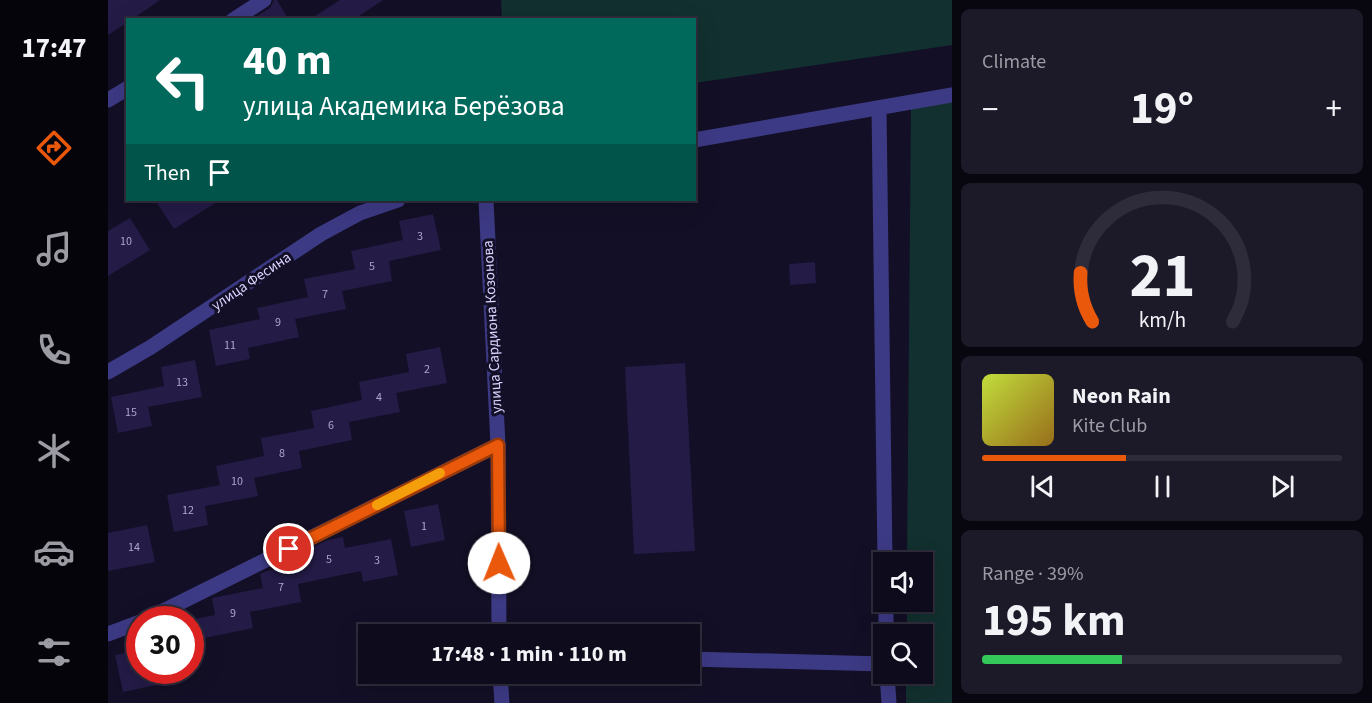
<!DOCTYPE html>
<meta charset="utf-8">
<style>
:root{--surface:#0e0b1c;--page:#1c1929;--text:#f1f3f6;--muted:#9b9ba3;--line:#2e2b3b;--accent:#ea580c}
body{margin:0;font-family:"Source Sans 3",sans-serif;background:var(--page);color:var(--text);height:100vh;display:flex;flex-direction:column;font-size:22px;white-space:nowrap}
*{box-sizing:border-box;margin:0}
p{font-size:20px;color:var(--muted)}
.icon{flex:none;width:33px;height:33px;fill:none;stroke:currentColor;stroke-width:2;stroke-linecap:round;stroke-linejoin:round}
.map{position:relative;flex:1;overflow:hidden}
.side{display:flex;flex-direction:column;gap:9px;padding:9px;background:#08060f;width:420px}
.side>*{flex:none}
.hud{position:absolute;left:18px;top:18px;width:570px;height:183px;border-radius:0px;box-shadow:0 6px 24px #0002,0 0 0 2px var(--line);background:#00695c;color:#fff;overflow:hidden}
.fabs{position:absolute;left:765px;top:552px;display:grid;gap:12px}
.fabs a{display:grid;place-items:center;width:60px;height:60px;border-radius:0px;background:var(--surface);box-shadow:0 6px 24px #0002,0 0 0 2px var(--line);font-size:30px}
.speed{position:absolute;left:18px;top:606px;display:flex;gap:12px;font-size:30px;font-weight:700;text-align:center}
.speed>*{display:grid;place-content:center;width:78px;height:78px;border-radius:50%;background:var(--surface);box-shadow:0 6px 24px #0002,0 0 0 2px var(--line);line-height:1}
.speed .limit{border:9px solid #d22;background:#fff;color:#111}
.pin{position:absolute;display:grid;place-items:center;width:51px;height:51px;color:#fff;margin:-26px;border:3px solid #fff;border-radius:50%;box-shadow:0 2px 6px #0007}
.me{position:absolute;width:66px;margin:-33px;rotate:359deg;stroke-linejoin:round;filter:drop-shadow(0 0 4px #0008)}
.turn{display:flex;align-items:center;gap:21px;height:126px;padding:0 18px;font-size:27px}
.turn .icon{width:78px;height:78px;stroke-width:2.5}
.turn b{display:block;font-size:42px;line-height:51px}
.then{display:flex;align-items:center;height:57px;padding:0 18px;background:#0003;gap:12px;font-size:22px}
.big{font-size:45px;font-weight:700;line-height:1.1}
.side .tile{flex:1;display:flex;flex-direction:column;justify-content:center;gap:9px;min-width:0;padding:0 21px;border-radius:9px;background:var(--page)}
.side .dial{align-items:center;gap:0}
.dial svg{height:156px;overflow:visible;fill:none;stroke:var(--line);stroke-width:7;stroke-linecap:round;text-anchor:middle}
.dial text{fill:var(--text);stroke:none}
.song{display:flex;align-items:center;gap:18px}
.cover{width:72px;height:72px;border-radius:9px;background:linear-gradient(135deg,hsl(70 70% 55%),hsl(40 70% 35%))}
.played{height:6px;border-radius:3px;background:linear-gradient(90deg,var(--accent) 40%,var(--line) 40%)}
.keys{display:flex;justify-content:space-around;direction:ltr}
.heat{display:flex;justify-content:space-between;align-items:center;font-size:33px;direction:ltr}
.charge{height:9px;border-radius:4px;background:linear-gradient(90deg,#34c759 39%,var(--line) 0)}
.trip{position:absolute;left:250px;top:624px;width:342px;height:60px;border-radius:0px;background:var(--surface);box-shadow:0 6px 24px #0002,0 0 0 2px var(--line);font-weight:700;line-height:60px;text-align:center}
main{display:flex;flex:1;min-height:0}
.menu{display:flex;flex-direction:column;width:108px;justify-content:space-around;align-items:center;background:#06040b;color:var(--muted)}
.menu .icon{width:42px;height:42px}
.menu .selected{color:var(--accent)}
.menu b{font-size:27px;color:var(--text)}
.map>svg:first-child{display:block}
.green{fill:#12302f}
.building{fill:#241b47}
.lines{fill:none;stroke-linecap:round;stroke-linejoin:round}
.street{stroke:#3d3a85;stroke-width:15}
.route-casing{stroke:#983908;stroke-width:15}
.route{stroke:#ea580c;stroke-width:10}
.slow{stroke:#f59e0b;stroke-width:10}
.labels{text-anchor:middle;stroke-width:6;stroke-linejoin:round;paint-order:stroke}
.number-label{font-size:12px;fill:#aca6d1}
.street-label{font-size:15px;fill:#d9d4ff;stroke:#130f26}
</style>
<main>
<nav class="menu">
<b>17:47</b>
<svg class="icon selected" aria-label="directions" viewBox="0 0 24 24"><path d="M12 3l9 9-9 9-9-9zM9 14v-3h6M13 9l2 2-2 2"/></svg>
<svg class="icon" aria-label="music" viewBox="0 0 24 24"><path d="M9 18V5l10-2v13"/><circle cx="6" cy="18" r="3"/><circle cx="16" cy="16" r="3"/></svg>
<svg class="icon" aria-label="phone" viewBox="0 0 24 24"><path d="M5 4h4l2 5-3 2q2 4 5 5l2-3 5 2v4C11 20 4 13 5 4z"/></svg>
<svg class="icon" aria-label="climate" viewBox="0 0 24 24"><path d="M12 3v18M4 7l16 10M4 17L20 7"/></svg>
<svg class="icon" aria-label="car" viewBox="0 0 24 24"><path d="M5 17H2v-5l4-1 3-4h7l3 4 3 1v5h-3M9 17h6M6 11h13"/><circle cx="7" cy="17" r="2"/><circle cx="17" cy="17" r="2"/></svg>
<svg class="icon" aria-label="filters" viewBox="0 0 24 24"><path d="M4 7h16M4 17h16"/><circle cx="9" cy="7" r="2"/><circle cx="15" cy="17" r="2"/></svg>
</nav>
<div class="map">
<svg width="844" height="703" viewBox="0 0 844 703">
<rect width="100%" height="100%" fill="#130f26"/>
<!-- green -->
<g class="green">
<path d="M393 0H844V45L587 83 586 20 394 19Z"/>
<path d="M844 100V703H798V674H814V634H799V602H814V562H799L803 107Z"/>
</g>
<!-- building -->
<g class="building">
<path d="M0 0H52L23 20H20V22L0 35Z"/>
<path d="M166 0H169L181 20H151L149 16 162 8Z"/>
<path d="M232 0H275L245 20H201Z"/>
<path d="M47 200H112L66 229Z"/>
<path d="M325 214 333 250 281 261 284 281 234 291 238 309 187 319 191 337 140 348 142 359 108 366 101 330 152 319 149 308 200 297 196 279 247 269 243 251 295 240 291 221Z"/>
<path d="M22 218 42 250 0 276V231Z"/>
<path d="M707 262 708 283 682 285 681 264Z"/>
<path d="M332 347 339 383 288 393 292 412 241 422 244 440 191 451 194 468 146 478 150 496 97 506 100 525 66 532 59 495 112 485 108 466 156 456 153 438 206 428 203 411 254 400 251 382 301 372 298 354Z"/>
<path d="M87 360 94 397 40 407 44 426 10 433 3 397 56 386 53 367Z"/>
<path d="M577 363 587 551 526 554 517 367Z"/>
<path d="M330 504 337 540 303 547 296 511Z"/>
<path d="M39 525 47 562 0 571V533Z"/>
<path d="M235 537 237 548 283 539 290 575 255 582 253 571 190 584 193 602 142 612 145 628 82 641V620L107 615 104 598 155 588 152 574 159 571 204 561 201 549 220 540Z"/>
<path d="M32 651V670H46L49 685 15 692 7 655Z"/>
</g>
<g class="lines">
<!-- street -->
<g class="street">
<path d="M125 20 156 0"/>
<path d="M0 100 20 88"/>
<path d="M771 108 777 562"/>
<path d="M586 140 844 95"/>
<path d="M378 200 390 445 391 634"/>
<path d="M0 372 43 347 213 234 252 213 290 200"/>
<path d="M778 602V634"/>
<path d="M37 620 390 445"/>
<path d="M0 634 32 622"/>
<path d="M582 659 776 664"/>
<path d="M392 674 394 703"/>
<path d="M779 674 781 703"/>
</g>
</g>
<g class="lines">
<!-- route casing -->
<g class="route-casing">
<path id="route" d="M181 549 390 445 391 563"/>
</g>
<!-- route -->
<use href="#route" class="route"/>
<!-- slow -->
<path class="slow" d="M269 505 332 473"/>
</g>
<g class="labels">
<!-- number labels -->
<g class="number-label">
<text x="312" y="240">3</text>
<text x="18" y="245">10</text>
<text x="264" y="270">5</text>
<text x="217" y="298">7</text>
<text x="170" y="326">9</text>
<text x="122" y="349">11</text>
<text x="319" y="373">2</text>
<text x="74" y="386">13</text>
<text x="271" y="401">4</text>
<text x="23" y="416">15</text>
<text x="223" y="429">6</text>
<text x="174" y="457">8</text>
<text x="129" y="485">10</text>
<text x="80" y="514">12</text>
<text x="316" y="530">1</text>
<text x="26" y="551">14</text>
<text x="221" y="563">5</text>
<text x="269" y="564">3</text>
<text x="173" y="591">7</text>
<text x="125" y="617">9</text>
</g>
<!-- street labels -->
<g class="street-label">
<text transform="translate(143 281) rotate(-34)" y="5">улица Фесина</text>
<text transform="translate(384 327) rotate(-93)" y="5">улица Сардиона Козонова</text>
</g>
</g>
</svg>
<div class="fabs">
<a><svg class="icon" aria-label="sound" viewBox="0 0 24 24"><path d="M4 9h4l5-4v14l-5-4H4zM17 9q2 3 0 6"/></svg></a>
<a><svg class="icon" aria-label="search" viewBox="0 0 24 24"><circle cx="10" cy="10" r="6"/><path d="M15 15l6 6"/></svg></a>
</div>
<div class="speed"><div class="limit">30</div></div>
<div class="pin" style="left:181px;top:549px;background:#d93025"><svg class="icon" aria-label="arrive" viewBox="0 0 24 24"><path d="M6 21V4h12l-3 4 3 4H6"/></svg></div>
<svg class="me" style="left:391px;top:563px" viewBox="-20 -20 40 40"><circle r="19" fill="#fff"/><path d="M0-13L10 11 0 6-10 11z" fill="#ea580c"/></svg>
<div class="trip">17:48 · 1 min · 110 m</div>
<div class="hud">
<div class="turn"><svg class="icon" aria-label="left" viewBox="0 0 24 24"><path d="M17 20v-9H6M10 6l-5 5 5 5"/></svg><div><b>40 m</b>улица Академика Берёзова</div></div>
<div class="then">Then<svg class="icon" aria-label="arrive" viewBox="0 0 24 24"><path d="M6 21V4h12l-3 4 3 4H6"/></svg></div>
</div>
</div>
<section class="side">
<div class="tile"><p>Climate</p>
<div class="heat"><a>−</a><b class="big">19°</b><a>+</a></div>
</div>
<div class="tile dial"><svg viewBox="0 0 100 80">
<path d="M14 69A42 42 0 1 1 86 69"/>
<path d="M14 69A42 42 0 0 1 8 44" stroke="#ea580c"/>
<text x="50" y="56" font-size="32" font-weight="700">21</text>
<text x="50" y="72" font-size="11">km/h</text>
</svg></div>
<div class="tile">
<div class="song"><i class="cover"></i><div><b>Neon Rain</b><p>Kite Club</p></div></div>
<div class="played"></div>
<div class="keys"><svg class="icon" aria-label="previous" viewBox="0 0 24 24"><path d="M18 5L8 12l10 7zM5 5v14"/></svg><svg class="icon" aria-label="pause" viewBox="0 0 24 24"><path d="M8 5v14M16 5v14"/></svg><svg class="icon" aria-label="next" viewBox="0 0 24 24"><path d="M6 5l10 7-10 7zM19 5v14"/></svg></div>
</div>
<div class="tile"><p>Range · 39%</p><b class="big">195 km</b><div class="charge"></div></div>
</section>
</main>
